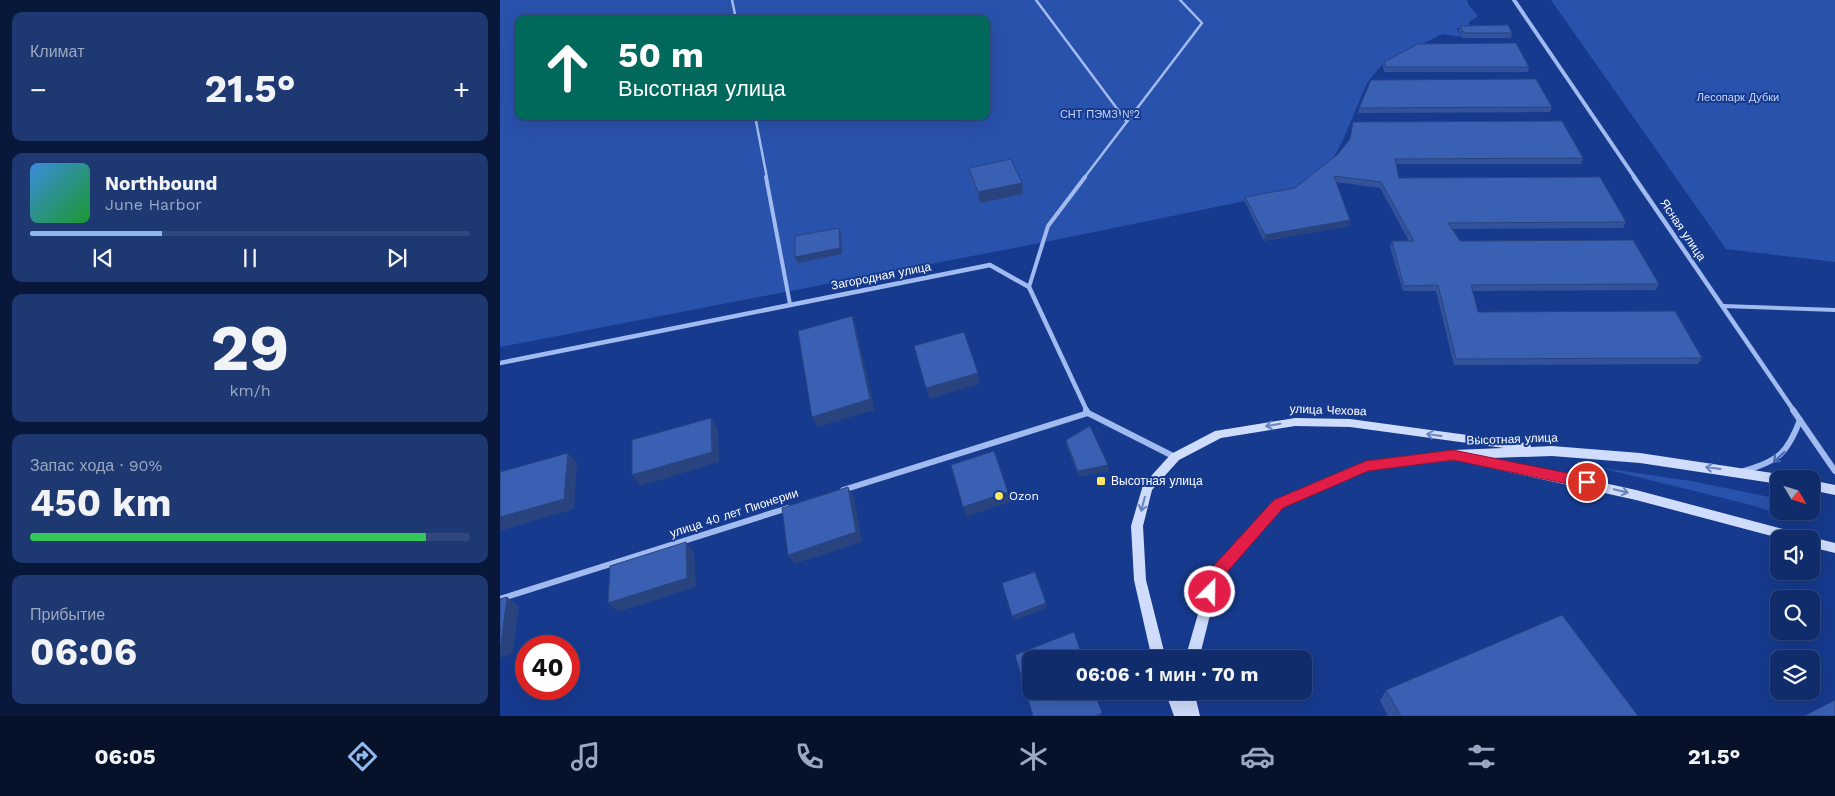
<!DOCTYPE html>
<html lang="ru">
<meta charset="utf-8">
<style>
:root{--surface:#102c6a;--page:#1e3872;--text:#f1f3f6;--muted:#9ca7c1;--line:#30487e;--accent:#90b9f0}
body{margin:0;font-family:"Work Sans",sans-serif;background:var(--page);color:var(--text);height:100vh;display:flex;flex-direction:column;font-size:19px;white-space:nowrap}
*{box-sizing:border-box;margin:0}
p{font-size:16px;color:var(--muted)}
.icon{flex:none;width:28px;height:28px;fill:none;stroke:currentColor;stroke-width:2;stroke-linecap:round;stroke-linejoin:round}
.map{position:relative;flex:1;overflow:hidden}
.drawer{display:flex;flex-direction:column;gap:12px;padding:12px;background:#09183a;width:500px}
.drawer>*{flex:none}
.banner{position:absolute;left:15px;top:15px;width:475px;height:105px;border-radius:10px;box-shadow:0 5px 20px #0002,0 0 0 1px var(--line);background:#00695c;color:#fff;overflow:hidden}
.needle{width:32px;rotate:128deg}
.controls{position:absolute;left:1270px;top:470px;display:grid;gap:10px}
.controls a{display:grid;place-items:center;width:50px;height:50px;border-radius:10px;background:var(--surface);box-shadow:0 5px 20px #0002,0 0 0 1px var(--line);font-size:25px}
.speed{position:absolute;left:15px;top:635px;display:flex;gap:10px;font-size:25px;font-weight:700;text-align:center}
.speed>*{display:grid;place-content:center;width:65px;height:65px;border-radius:50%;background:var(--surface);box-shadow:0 5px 20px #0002,0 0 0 1px var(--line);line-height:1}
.speed .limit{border:8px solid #d22;background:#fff;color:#111}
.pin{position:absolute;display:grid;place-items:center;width:42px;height:42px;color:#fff;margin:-21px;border:2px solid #fff;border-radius:50%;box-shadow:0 1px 5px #0007}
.me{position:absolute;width:55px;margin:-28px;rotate:23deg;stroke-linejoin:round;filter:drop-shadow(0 0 4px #0008)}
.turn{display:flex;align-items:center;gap:18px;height:105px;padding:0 20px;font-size:22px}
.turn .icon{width:65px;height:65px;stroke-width:2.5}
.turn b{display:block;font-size:35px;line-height:42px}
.big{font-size:38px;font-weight:700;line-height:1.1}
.drawer .card{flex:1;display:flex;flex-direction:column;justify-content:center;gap:8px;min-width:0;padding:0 18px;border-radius:10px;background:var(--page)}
.drawer .dial{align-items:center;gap:0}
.dial b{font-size:65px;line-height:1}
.song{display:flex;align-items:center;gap:15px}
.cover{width:60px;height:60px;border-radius:8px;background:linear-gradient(135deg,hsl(210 70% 55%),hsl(130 70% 35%))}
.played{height:5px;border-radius:2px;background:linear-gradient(90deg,var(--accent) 30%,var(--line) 30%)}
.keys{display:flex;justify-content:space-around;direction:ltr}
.heat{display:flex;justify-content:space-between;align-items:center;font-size:28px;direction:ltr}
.charge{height:8px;border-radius:4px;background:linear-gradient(90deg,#34c759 90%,var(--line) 0)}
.trip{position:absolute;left:522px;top:650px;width:290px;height:50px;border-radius:10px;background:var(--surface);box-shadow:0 5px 20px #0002,0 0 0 1px var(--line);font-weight:700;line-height:50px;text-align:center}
.dock{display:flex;height:80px;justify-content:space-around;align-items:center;background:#06122a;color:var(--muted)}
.dock .icon{width:35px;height:35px}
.dock .current{color:var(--accent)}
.dock b{font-size:22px;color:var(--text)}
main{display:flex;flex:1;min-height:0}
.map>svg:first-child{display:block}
.green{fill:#2952ac;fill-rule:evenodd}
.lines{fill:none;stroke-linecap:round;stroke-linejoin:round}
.lane-far1{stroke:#a1baef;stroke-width:2.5}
.lane{stroke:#a1baef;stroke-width:4}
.street-far2{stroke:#a1baef;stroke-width:4}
.street-far1{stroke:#a1baef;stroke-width:4.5}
.street{stroke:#a1baef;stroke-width:6}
.secondary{fill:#cfdcfb;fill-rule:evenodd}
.wall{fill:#32539b}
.shaded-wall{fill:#29437e}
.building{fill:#3a60b4;stroke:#29437e}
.oneway{stroke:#6983bf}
.oneway2{stroke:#4767b0}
.route{fill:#e11d48;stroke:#92132f}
.poi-dot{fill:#ffe760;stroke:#163a8e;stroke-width:2}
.labels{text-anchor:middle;stroke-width:4;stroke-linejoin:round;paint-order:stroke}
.far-park-label{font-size:11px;fill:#c8d8fb;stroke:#163a8e}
.street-label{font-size:12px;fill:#fff;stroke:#163a8e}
.poi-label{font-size:12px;fill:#fff;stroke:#163a8e;text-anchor:start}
</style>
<main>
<section class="drawer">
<div class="card"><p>Климат</p>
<div class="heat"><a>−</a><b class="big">21.5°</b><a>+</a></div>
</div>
<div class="card">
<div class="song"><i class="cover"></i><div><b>Northbound</b><p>June Harbor</p></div></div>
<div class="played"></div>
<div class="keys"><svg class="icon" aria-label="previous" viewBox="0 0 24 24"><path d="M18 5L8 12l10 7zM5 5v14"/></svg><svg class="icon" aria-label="pause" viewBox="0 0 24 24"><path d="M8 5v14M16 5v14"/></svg><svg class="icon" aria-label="next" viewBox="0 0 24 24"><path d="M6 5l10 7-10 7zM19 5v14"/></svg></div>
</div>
<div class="card dial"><b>29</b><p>km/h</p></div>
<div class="card"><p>Запас хода · 90%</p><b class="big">450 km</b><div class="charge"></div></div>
<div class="card"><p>Прибытие</p><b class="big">06:06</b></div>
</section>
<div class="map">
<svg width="1335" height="716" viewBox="0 0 1335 716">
<rect width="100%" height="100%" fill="#163a8e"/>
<!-- green -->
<g class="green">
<path d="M0 0H967L968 4 978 16 969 22 970 27 957 28 961 37 942 34 881 66 867 83 843 140 834 157 794 191 550 241 0 347ZM19 19H486V116H19Z"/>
<path d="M1051 0H1335V262L1226 249Z"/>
<path d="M1097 467 1191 481 1279 499V511L1303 512 1296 519 1251 505Z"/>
</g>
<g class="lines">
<!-- lane-far1 -->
<g class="lane-far1">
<path d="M232 0 236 19"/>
<path d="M536 0 627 122"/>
<path d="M255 116 267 178"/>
<path d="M584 178 702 23 680 0"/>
</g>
<!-- lane -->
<g class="lane">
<path d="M266 177 290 304"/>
<path d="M529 287 548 226 585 177"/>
<path d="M1223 306 1335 310"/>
</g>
<!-- street-far2 -->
<path class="street-far2" d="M1014 0 1135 178"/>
<!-- street-far1 -->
<g class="street-far1">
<path d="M1134 177 1294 411"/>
<path d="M0 363 490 265 529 287 587 411"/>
</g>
<!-- street -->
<g class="street">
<path d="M586 410 588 413 675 457"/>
<path d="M1293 410 1335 471"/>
<path d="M1244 471C1278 461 1287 454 1300 420"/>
<path d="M343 490 588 413"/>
<path d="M0 599 288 508"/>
</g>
<!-- secondary -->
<g class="secondary">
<path d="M795 418 850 419 1026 443 1030 444 1031 447 1052 446 1140 453 1279 474 1283 476 1285 479H1279V484L1140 463 1052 456 991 458 1136 490 1302 534 1306 535 1307 538 1311 537 1335 543V553L1311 547V539H1283L1136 500 969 463 964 459 867 470 782 508 719 579 699 659H685L710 572 774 500 866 461 953 450 1004 448 850 427 795 426 721 438 679 460 652 490 643 526 646 580 666 659H652L634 580 631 526 643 485 671 454 715 431Z"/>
<path d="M1311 480 1335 485V495L1311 490Z"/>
<path d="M665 691H679L683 702 680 691H694L700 716H674Z"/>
</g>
</g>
<!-- wall -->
<g class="wall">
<path d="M960 26 1012 33 1011 38H962L959 31Z"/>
<path d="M884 62 1029 67 1028 72H884L883 67Z"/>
<path d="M1052 107 1050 112 858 113 859 108Z"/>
<path d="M838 154 1083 158 1081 164H896L899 178 1126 222 1123 228 952 229 960 241 1159 284 1156 290 972 291 978 312 1202 358 1198 364 954 365 936 291H903L890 247 892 241H909L880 188 836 182 850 220 849 226 764 241 745 202V197L795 188Z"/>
<path d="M469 168 522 183 523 194 480 203 471 179Z"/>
<path d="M566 440 609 471 579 476 567 446Z"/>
<path d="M886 690 1138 716H888L880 701Z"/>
</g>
<!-- shaded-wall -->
<g class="shaded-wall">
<path d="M522 183 523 194 480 203 478 192Z"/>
<path d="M850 220 849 226 764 241 765 235Z"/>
<path d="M339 228 341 234 342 254 298 263 295 257Z"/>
<path d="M352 316 356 327 375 410 317 427 312 417Z"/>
<path d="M478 373 480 384 430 399 426 388Z"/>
<path d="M211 418 218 429 219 462 140 486 132 475Z"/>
<path d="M68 453 77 463 74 509 0 531V517Z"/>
<path d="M608 465 609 471 579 476 578 471Z"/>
<path d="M348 487 354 497 362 542 294 564 288 555Z"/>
<path d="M508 492 510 502 466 517 463 507Z"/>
<path d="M186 542 194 552 196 587 118 612 108 603Z"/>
<path d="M7 597 19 606 13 653 0 658V645Z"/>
<path d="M546 603 547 608 514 620 512 616Z"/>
<path d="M602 713V716H595Z"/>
</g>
<!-- building -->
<g class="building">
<path d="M1008 25 1012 33H964L960 26Z"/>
<path d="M1016 43 1029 67H886L884 62 918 44Z"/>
<path d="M1036 79 1052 107 859 108 871 80Z"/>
<path d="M1062 121 1083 158 895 159 899 178 1100 177 1126 222 948 223 960 241 1133 240 1159 284 971 285 978 312 1175 311 1202 358 956 359 938 285 904 286 892 241H914L881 182 834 176 850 220 765 235 745 197 795 188 838 154 850 139 853 122Z"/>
<path d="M511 159 522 183 478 192 469 168Z"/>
<path d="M339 228 340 248 295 257V236Z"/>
<path d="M352 316 370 399 312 417 298 331Z"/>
<path d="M464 332 478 373 426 388 414 346Z"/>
<path d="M211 418 212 452 132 475V440Z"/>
<path d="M590 426 608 465 578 471 566 440Z"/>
<path d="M494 451 508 492 463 507 451 465Z"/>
<path d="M68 453 64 499 0 517V472Z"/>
<path d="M348 487 356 532 288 555 282 508Z"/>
<path d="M186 542 187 578 108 603 110 566Z"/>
<path d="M535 572 546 603 512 616 502 583Z"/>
<path d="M7 597 1 645H0V599Z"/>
<path d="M1062 615 1138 716H901L886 690Z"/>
<path d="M574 632 583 659H531V691H594L602 713 595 716H533L515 655Z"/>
<path d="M1335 700V716H1304Z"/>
</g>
<!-- one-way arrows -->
<defs><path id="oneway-shaft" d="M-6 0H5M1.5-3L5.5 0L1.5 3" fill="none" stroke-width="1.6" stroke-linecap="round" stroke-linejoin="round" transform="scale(1.25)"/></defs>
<g class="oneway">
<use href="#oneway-shaft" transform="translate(773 425) rotate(171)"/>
<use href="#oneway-shaft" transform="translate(934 435) rotate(-172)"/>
<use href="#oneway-shaft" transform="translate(1213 468) rotate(-172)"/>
<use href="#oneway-shaft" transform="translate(1121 491) rotate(14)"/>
<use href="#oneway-shaft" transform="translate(643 504) rotate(105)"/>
</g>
<use class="oneway2" href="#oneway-shaft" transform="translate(1279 457) rotate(137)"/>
<!-- route -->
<path class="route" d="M953 450 1087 477 1091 479 1093 482 1091 486 1087 488 953 460 868 471 783 508 721 579 715 597 710 599 705 597 703 592 709 571 774 500 866 461Z"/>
<!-- markers -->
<g class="poi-dot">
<rect x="596" y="476" width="10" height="10" rx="2.5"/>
<circle cx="499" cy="496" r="5"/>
</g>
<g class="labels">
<!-- far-park labels -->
<g class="far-park-label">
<text x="1238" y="101">Лесопарк Дубки</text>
<text x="600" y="118">СНТ ПЭМЗ №2</text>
</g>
<!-- street labels -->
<g class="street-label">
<text transform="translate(1183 230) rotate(56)" y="4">Ясная улица</text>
<text transform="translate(381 276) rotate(-11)" y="4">Загородная улица</text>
<text transform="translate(828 410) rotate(2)" y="4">улица Чехова</text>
<text transform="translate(1012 439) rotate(-2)" y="4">Высотная улица</text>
<text transform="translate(234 513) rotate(-18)" y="4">улица 40 лет Пионерии</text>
</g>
<!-- poi labels -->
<g class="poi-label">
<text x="611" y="485">Высотная улица</text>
<text x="509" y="500">Ozon</text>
</g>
</g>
</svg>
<div class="controls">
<a><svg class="needle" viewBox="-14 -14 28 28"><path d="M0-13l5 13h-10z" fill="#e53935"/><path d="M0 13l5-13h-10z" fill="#9ca7c1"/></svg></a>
<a><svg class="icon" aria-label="sound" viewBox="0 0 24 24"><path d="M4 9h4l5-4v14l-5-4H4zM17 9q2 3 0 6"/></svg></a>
<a><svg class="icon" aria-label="search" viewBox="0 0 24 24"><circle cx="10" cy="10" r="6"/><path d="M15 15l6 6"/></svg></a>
<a><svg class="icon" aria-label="layers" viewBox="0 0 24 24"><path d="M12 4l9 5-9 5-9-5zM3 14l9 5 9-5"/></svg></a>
</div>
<div class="speed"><div class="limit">40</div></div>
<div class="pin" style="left:1087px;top:482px;background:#d93025"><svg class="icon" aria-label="arrive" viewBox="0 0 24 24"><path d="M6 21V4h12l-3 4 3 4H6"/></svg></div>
<svg class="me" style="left:710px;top:592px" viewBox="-20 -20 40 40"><circle r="17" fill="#e11d48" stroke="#fff" stroke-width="3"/><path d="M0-11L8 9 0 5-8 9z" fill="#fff"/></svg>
<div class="trip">06:06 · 1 мин · 70 m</div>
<div class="banner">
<div class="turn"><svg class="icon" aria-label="ahead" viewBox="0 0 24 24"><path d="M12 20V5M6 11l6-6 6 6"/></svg><div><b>50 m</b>Высотная улица</div></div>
</div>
</div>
</main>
<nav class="dock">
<b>06:05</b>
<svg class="icon current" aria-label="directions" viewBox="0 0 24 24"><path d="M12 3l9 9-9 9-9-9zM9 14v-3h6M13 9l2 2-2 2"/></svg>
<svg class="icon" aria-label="music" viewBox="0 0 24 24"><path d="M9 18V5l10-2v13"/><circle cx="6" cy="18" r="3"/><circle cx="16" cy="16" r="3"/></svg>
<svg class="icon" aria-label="phone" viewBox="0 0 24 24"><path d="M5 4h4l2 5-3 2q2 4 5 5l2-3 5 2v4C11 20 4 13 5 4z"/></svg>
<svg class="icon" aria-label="climate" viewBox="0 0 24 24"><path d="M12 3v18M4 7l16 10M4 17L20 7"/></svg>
<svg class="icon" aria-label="car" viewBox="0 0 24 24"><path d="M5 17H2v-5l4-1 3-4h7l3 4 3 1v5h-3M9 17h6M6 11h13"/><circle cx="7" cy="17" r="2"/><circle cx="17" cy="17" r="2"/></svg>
<svg class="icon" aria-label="filters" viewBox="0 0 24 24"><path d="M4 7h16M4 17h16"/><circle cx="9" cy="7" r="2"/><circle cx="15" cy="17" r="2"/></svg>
<b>21.5°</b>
</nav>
